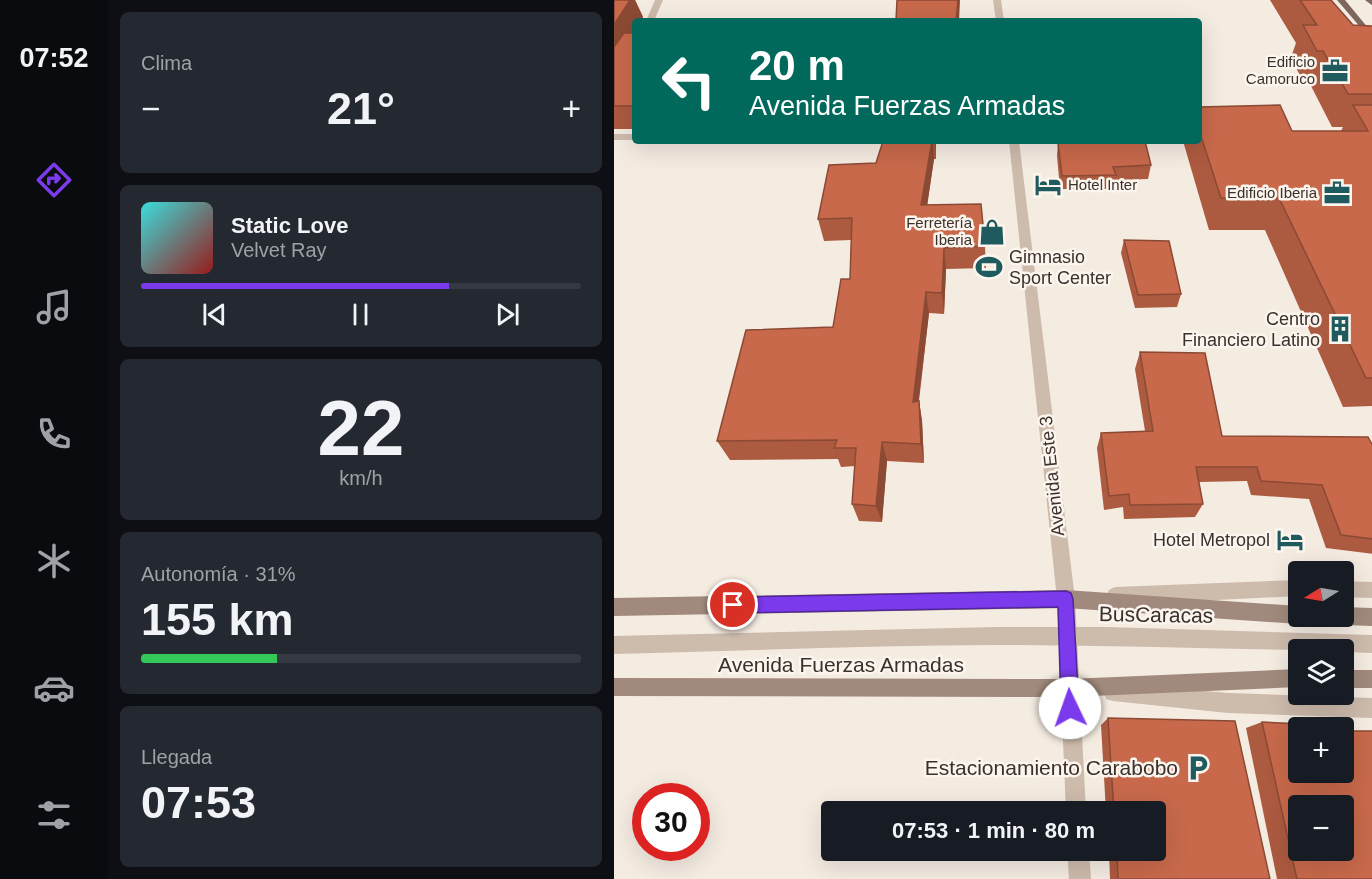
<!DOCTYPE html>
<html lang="es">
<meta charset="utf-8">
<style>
:root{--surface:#171b24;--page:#242831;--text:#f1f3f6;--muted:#9ea1a6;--line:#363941;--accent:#7c3aed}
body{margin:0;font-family:Arial,sans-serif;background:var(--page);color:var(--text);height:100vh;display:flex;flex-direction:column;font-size:22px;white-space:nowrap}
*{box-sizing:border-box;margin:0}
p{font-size:20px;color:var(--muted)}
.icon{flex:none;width:33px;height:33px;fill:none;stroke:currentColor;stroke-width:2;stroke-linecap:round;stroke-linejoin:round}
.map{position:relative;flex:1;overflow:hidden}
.details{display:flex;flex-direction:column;gap:12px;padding:12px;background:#0d0f14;width:506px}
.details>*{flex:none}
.hud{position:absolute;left:18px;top:18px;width:570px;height:126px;border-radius:6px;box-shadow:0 6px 24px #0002;background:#00695c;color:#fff;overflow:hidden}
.needle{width:39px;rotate:259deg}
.fabs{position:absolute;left:674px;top:561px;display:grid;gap:12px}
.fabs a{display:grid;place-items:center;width:66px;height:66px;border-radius:6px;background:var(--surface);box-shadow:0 6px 24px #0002;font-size:30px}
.speed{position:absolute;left:18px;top:783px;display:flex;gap:12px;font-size:30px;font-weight:700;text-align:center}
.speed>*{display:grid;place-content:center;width:78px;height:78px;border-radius:50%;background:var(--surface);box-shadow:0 6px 24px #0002;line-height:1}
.speed .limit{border:9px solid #d22;background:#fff;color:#111}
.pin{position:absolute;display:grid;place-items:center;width:51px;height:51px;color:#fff;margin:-26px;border:3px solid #fff;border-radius:50%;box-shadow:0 2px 6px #0007}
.me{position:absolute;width:66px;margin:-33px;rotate:357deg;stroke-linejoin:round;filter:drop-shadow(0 0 4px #0008)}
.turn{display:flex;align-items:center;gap:21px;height:126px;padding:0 18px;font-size:27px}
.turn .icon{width:78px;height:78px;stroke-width:2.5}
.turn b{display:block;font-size:42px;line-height:51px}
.big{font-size:45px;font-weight:700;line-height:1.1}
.details .widget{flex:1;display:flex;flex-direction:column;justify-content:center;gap:9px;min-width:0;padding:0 21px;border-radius:9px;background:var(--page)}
.details .dial{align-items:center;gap:0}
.dial b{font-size:78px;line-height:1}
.song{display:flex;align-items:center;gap:18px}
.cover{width:72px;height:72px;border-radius:9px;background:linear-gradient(135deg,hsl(180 70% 55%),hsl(0 70% 35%))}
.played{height:6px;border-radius:3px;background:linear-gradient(90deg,var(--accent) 70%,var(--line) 70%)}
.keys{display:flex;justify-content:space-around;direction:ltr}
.heat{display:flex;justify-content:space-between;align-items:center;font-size:33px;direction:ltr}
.charge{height:9px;border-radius:4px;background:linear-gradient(90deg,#34c759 31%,var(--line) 0)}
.trip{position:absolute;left:207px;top:801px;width:345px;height:60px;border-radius:6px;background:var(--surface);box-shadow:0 6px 24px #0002;font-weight:700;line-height:60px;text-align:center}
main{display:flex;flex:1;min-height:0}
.dock{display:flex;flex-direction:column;width:108px;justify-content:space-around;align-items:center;background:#090b0e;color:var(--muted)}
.dock .icon{width:42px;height:42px}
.dock .on{color:var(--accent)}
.dock b{font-size:27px;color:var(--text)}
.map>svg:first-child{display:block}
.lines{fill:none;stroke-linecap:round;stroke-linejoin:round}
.lane{fill:#cdbbac;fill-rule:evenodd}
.street{fill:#cdbbac;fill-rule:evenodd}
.secondary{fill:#a18a7d;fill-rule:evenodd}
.primary{fill:#7d675c;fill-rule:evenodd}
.wall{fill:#ac5a40}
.shaded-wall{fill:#8c4a34}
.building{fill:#c8694b;stroke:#8c4a34;stroke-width:1.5;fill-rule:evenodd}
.route{fill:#7c3aed;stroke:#51269a;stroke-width:1.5}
.labels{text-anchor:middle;stroke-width:5;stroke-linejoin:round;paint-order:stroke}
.far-poi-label{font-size:15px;fill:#3b302b;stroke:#fbf5ee;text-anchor:end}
.poi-label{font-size:18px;fill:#3b302b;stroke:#fbf5ee;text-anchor:end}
.street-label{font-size:18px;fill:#3b302b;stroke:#fbf5ee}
.near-street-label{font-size:21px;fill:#3b302b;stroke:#fbf5ee}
.near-poi-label{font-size:21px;fill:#3b302b;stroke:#fbf5ee;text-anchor:end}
</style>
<main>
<nav class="dock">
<b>07:52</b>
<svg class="icon on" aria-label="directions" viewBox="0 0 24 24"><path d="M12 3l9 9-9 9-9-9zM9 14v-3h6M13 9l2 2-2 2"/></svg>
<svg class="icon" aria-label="music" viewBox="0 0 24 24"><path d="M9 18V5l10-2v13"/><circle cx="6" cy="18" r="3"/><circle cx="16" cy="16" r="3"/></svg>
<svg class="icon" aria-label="phone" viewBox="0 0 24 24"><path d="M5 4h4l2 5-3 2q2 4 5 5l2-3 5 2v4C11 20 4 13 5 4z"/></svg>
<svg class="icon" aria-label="climate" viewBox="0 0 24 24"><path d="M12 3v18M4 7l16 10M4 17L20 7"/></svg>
<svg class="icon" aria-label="car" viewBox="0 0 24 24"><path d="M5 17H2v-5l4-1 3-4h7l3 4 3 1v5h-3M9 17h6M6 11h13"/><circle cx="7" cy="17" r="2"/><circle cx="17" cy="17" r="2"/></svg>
<svg class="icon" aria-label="filters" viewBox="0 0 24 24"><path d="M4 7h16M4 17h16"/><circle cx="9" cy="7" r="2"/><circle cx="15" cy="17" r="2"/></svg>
</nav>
<section class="details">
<div class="widget"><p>Clima</p>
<div class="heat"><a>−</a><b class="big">21°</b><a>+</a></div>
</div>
<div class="widget">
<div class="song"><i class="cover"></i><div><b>Static Love</b><p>Velvet Ray</p></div></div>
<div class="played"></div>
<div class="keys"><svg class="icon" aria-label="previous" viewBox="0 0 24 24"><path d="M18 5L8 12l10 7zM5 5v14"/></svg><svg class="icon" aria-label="pause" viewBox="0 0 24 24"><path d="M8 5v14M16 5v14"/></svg><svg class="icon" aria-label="next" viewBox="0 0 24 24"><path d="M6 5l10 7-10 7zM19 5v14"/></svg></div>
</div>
<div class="widget dial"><b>22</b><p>km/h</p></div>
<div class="widget"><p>Autonomía · 31%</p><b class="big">155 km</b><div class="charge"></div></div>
<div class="widget"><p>Llegada</p><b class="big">07:53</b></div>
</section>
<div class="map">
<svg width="759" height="879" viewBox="0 0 759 879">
<rect width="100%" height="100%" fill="#f4ebe1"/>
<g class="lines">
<!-- lane -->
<path class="lane" d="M382 627H492L759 635V653L729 652V650C616 650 500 645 386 645 257 645 128 651 0 654V636Z"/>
<!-- street -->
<g class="street">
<path d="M41 0H49L40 21H32Z"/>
<path d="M379 0H387L390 21H382Z"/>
<rect x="0" y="134" width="21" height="6"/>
<path d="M395 141H405L461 599 472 812H452L443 599Z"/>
<path d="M684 580V596L501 605 495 602 492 596 495 590 501 587Z"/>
<path d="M729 581 759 582V598L729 597Z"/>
<path d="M499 683 614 693 759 698V718L614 713 499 701 492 699 490 692 492 685Z"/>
<path d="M453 850H475L477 879H455Z"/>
</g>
<!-- secondary -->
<g class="secondary">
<path d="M452 590 684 606V616H692L690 621 684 624 452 608 0 616V598Z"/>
<path d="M729 607 759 608V626L729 625 723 622 720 616H729Z"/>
<path d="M684 669V687L455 697 0 696V678L455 679Z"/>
<rect x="729" y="670" width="30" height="18"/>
</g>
<!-- primary -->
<g class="primary">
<path d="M723 0H731L759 34V42Z"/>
<path d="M751 0H759V6Z"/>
</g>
</g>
<!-- wall -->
<g class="wall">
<path d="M0 0H21L29 17 26 21H21L19 33H21V129H0Z"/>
<path d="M604 0H717L739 25 759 26V406L729 407 651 230H595L569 141H585V107L678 131H727L729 127H718L696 84H690L677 57 682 43 656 0Z"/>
<path d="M269 141H322V159H320L313 205 371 246 372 268 332 269 330 314 315 313 305 401 308 421 310 463 273 461 268 522 245 521 238 504 241 466 227 467 224 459 116 460 103 441 219 327 236 279 237 240 210 241 204 219 262 163Z"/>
<path d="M444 143 537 165 534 179 501 180 499 189H446L443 156Z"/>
<path d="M510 240 567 294 563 307 521 308 507 253Z"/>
<path d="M526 352 608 436 759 446V554L712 548 695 499 637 495 633 481 585 482 589 504 581 517 510 519 509 507 490 510 483 448 487 433 531 431 521 369Z"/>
<path d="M494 718 656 879H496L495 850H542V812H492L487 725Z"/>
<path d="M648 722 684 728 759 879H663L632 728Z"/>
</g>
<!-- shaded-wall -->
<g class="shaded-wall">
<path d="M16 0H21L29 17 26 21H21V30L0 64V25Z"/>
<path d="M344 0H346L345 21H342Z"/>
<path d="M318 141H319L320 159 310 227 307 205Z"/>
<path d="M321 141H322V159Z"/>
<path d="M330 248 332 269 330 314 328 293Z"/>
<path d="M312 292 315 313 302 421 299 402Z"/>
<path d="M305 401 308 421 310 463 307 444Z"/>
<path d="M268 442 273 461 268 522 262 506Z"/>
</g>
<!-- building -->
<g class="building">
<path d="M0 0H16L0 25Z"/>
<path d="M283 0H344L342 21H282Z"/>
<path d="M686 0H717L739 25 759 26V94H734L709 51H703L689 25H703Z"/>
<path d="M10 33H21V106H0V47Z"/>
<path d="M666 105 678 131H754L739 105H759V378H752L665 198H607L585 130V107Z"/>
<path d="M269 141H318L307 205 367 204 371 246 330 248 328 293 312 292 299 402 305 401 307 444 268 442 262 506 238 504 242 448H220L223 440 103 441 132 330 219 327 227 279H236L238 218 204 219 215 165 262 163Z"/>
<path d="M489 141H531L537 165 499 167 502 175 448 176 444 143Z"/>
<path d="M510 240 555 241 567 294 524 295Z"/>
<path d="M526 352 591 353 608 436 754 437 759 446V539L727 535 708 485 647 481 643 467H582L589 504 516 505 515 494 495 496 487 433 539 431Z"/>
<path d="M494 718 621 721 656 879H504L503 850H542V812H500Z"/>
<path d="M648 722 689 724 690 728H684V772H729V731H759V879H683ZM684 806H729V850H684Z"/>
</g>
<!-- route -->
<path class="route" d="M452 591 457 593 459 599 465 708 462 715 456 717 450 715 447 708 444 607 119 613 113 611 111 605 113 600 119 597Z"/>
<!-- icons -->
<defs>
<g id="office-bare" transform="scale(2.07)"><path d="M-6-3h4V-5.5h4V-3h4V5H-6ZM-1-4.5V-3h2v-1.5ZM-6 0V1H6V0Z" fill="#1f5a5e" stroke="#fbf5ee" stroke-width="2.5" paint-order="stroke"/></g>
<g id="hotel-bare" transform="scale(2.07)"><path d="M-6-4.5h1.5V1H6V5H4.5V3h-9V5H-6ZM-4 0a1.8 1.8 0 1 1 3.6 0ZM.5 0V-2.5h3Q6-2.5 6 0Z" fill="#1f5a5e" stroke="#fbf5ee" stroke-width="2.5" paint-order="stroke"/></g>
<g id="shop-bare" transform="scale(2.07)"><path d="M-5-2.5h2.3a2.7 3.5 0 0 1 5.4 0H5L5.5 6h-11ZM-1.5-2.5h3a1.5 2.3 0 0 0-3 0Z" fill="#1f5a5e" stroke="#fbf5ee" stroke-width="2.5" paint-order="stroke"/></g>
<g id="stadium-bare" transform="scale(2.07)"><path d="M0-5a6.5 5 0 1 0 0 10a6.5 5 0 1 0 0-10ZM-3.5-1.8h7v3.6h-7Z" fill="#1f5a5e" stroke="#fbf5ee" stroke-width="2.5" paint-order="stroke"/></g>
<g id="building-bare" transform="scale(2.07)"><path d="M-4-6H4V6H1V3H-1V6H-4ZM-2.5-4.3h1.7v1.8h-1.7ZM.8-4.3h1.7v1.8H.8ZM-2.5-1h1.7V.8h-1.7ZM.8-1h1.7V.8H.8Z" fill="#1f5a5e" stroke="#fbf5ee" stroke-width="2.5" paint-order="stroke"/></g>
<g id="parking-bare" transform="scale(2.07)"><path d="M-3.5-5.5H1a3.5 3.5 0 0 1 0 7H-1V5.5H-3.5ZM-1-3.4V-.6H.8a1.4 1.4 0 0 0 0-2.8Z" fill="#1f5a5e" stroke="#fbf5ee" stroke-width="2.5" paint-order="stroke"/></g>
</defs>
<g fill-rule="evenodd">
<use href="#office-bare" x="721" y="71"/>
<use href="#hotel-bare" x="434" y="185"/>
<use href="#office-bare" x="723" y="193"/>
<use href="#shop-bare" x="378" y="232"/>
<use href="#stadium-bare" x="375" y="267"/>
<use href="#building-bare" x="726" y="329"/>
<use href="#hotel-bare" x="676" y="540"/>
<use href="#parking-bare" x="584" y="768"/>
</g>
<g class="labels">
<!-- far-poi labels -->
<g class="far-poi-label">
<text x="701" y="67">Edificio<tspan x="701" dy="17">Camoruco</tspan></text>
<text x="454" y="190" text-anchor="start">Hotel Inter</text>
<text x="703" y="198">Edificio Iberia</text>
<text x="358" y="228">Ferretería<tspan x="358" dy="17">Iberia</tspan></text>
</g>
<!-- poi labels -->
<g class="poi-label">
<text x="395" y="263" text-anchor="start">Gimnasio<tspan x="395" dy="21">Sport Center</tspan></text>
<text x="706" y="325">Centro<tspan x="706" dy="21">Financiero Latino</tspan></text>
<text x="656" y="546">Hotel Metropol</text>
</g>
<!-- street labels -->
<g class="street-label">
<text transform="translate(438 476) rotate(-96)" y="6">Avenida Este 3</text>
</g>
<!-- near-street labels -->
<g class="near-street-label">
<text transform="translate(542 615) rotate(1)" y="7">BusCaracas</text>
<text x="227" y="672">Avenida Fuerzas Armadas</text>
</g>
<!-- near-poi labels -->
<g class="near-poi-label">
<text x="564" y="775">Estacionamiento Carabobo</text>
</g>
</g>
</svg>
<div class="fabs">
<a><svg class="needle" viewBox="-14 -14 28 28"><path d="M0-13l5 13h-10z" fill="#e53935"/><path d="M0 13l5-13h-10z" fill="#9ea1a6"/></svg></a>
<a><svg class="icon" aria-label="layers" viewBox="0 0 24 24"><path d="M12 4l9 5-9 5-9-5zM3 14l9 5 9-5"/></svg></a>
<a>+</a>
<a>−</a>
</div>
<div class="speed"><div class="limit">30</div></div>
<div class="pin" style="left:119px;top:605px;background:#d93025"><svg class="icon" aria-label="arrive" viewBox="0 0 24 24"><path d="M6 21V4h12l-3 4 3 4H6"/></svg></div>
<svg class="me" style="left:456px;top:708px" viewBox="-20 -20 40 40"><circle r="19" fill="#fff"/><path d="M0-13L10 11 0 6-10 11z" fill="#7c3aed"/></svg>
<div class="trip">07:53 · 1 min · 80 m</div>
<div class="hud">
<div class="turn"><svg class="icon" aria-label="left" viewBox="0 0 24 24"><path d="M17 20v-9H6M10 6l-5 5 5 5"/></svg><div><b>20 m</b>Avenida Fuerzas Armadas</div></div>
</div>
</div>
</main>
